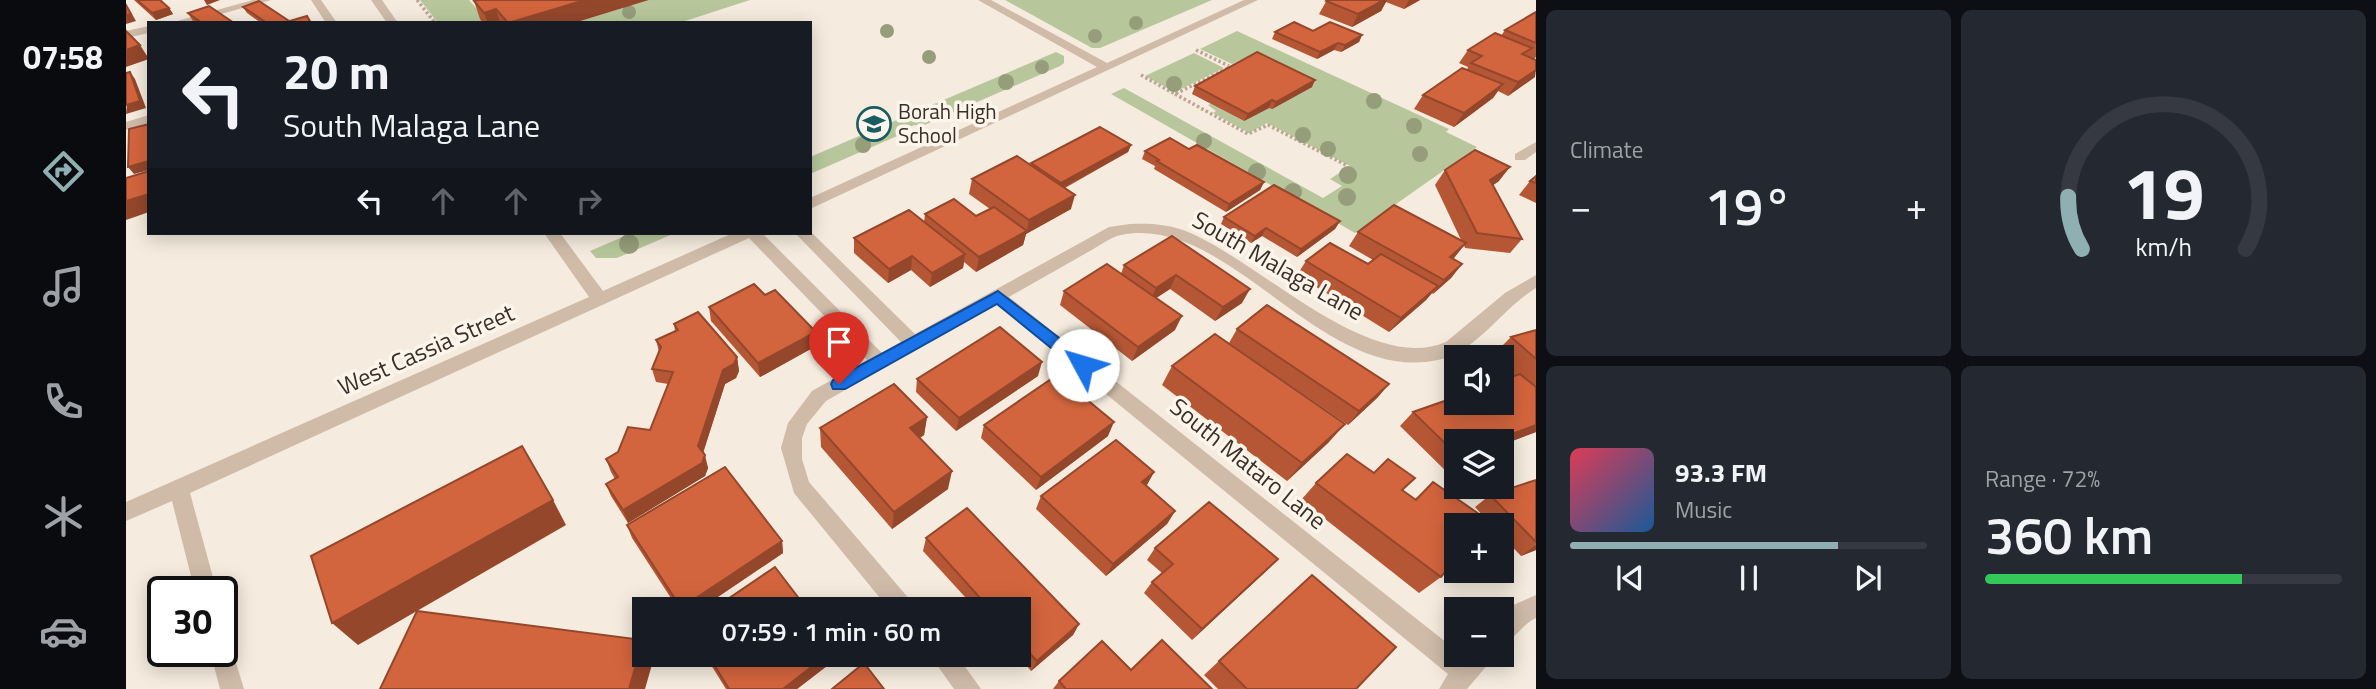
<!DOCTYPE html>
<meta charset="utf-8">
<style>
:root{--surface:#171b24;--page:#242831;--text:#f1f3f6;--muted:#9ea1a6;--line:#363941;--accent:#90afb3}
body{margin:0;font-family:"Titillium Web",sans-serif;background:var(--page);color:var(--text);height:100vh;display:flex;flex-direction:column;font-size:26px;white-space:nowrap}
*{box-sizing:border-box;margin:0}
p{font-size:23px;color:var(--muted)}
.icon{flex:none;width:38px;height:38px;fill:none;stroke:currentColor;stroke-width:2;stroke-linecap:round;stroke-linejoin:round}
.map{position:relative;flex:1;overflow:hidden}
.sheet{display:flex;flex-direction:column;gap:10px;padding:10px;background:#0d0f14;width:840px}
.sheet>*{flex:none}
.hud{position:absolute;left:21px;top:21px;width:665px;height:214px;border-radius:0px;box-shadow:0 4px 18px #0003;background:#171b24;color:var(--text);overflow:hidden}
.buttons{position:absolute;left:1318px;top:345px;display:grid;gap:14px}
.buttons a{display:grid;place-items:center;width:70px;height:70px;border-radius:0px;background:var(--surface);box-shadow:0 4px 18px #0003;font-size:35px}
.speed{position:absolute;left:21px;top:576px;display:flex;gap:14px;font-size:35px;font-weight:700;text-align:center}
.speed>*{display:grid;place-content:center;width:91px;height:91px;border-radius:50%;background:var(--surface);box-shadow:0 4px 18px #0003;line-height:1}
.speed .limit{border:4px solid #111;border-radius:10px;background:#fff;color:#111}
.pin{position:absolute;display:grid;place-items:center;width:60px;height:60px;color:#fff;margin:-72px -30px;border-radius:50% 50% 50% 0;rotate:-45deg;box-shadow:0 0 7px #0007}
.pin .icon{rotate:45deg}
.me{position:absolute;width:77px;margin:-38px;rotate:309deg;stroke-linejoin:round;filter:drop-shadow(0 0 5px #0008)}
.turn{display:flex;align-items:center;gap:24px;height:147px;padding:0 21px;font-size:32px}
.turn .icon{width:91px;height:91px;stroke-width:2.5}
.turn b{display:block;font-size:49px;line-height:60px}
.lanes{display:flex;align-items:center;height:66px;padding:0 21px;background:#0003;justify-content:center;gap:35px;direction:ltr}
.lanes .off{opacity:.35}
.big{font-size:52px;font-weight:600;line-height:1.1}
.sheet .tile{flex:1;display:flex;flex-direction:column;justify-content:center;gap:10px;min-width:0;padding:0 24px;border-radius:10px;background:var(--page)}
.sheet .dial{align-items:center;gap:0}
.dial svg{height:182px;overflow:visible;fill:none;stroke:var(--line);stroke-width:7;stroke-linecap:round;text-anchor:middle}
.dial text{fill:var(--text);stroke:none}
.song{display:flex;align-items:center;gap:21px}
.cover{width:84px;height:84px;border-radius:10px;background:linear-gradient(135deg,hsl(350 70% 55%),hsl(210 70% 35%))}
.played{height:7px;border-radius:4px;background:linear-gradient(90deg,var(--accent) 75%,var(--line) 75%)}
.keys{display:flex;justify-content:space-around;direction:ltr}
.heat{display:flex;justify-content:space-between;align-items:center;font-size:38px;direction:ltr}
.charge{height:10px;border-radius:5px;background:linear-gradient(90deg,#34c759 72%,var(--line) 0)}
.sheet .tiles{flex:1;display:grid;gap:10px;grid-template-columns:repeat(2,1fr)}
.trip{position:absolute;left:506px;top:597px;width:399px;height:70px;border-radius:0px;background:var(--surface);box-shadow:0 4px 18px #0003;font-weight:600;line-height:70px;text-align:center}
main{display:flex;flex:1;min-height:0}
.dock{display:flex;flex-direction:column;width:126px;justify-content:space-around;align-items:center;background:#090b0e;color:var(--muted)}
.dock .icon{width:49px;height:49px}
.dock .active{color:var(--accent)}
.dock b{font-size:32px;color:var(--text)}
.map>svg:first-child{display:block}
.green{fill:#b7c79b}
.lines{fill:none;stroke-linecap:round;stroke-linejoin:round}
.path{stroke:#bca592;stroke-width:3.5;stroke-dasharray:2.5 2.5;stroke-linecap:butt}
.minor{fill:#cfbba8;fill-rule:evenodd}
.tree{fill:#969d7a}
.wall{fill:#b55735}
.shaded-wall{fill:#94472b}
.building{fill:#d3653e;stroke:#94472b;stroke-width:2}
.route{fill:#1a73e8;stroke:#114b97;stroke-width:2}
.labels{text-anchor:middle;stroke-width:7;stroke-linejoin:round;paint-order:stroke}
.far-poi-label{font-size:21px;fill:#3b2f29;stroke:#fcf5eb;text-anchor:start}
.street-label{font-size:24px;fill:#3b2f29;stroke:#fcf5eb}
</style>
<main>
<nav class="dock">
<b>07:58</b>
<svg class="icon active" aria-label="directions" viewBox="0 0 24 24"><path d="M12 3l9 9-9 9-9-9zM9 14v-3h6M13 9l2 2-2 2"/></svg>
<svg class="icon" aria-label="music" viewBox="0 0 24 24"><path d="M9 18V5l10-2v13"/><circle cx="6" cy="18" r="3"/><circle cx="16" cy="16" r="3"/></svg>
<svg class="icon" aria-label="phone" viewBox="0 0 24 24"><path d="M5 4h4l2 5-3 2q2 4 5 5l2-3 5 2v4C11 20 4 13 5 4z"/></svg>
<svg class="icon" aria-label="climate" viewBox="0 0 24 24"><path d="M12 3v18M4 7l16 10M4 17L20 7"/></svg>
<svg class="icon" aria-label="car" viewBox="0 0 24 24"><path d="M5 17H2v-5l4-1 3-4h7l3 4 3 1v5h-3M9 17h6M6 11h13"/><circle cx="7" cy="17" r="2"/><circle cx="17" cy="17" r="2"/></svg>
</nav>
<div class="map">
<svg width="1410" height="689" viewBox="0 0 1410 689">
<rect width="100%" height="100%" fill="#f5ebde"/>
<!-- green -->
<g class="green">
<path d="M294 0H343L359 18 357 23H312Z"/>
<path d="M523 0H624L553 23H448Z"/>
<path d="M879 0H1086L974 48H966Z"/>
<path d="M1111 31 1323 129 1320 132 1351 147 1229 233 985 94 998 88 1197 198 1216 186 1204 179 1224 166 1141 123 1123 133 1087 113 1090 111 1082 105 1085 104 1118 121 1143 108 1152 68 1125 55 1106 64 1074 49Z"/>
<path d="M930 52 938 56V63L934 66 796 126 788 125 779 129 778 133 684 174V157Z"/>
<path d="M1068 53 1098 68 1049 92 1019 76Z"/>
<path d="M506 233H549L491 258H470L464 251Z"/>
</g>
<g class="lines">
<!-- path -->
<g class="path">
<path d="M291 0 309 23"/>
<path d="M1070 50 1103 66"/>
<path d="M1015 75 1049 94 1104 67"/>
<path d="M1049 94 1122 134 1142 125 1220 165"/>
</g>
<!-- minor -->
<g class="minor">
<path d="M127 0H145L63 23H44Z"/>
<path d="M185 0H195L211 23H200Z"/>
<path d="M245 0H256L272 23H261Z"/>
<path d="M852 0H865L981 63 1118 0H1132L684 209V198L971 67Z"/>
<path d="M23 26V33L0 38V31Z"/>
<path d="M23 115V123L0 130V122Z"/>
<path d="M1410 142V152L1399 160H1389V154Z"/>
<path d="M1004 224C1022 223 1040 224 1057 230 1130 257 1242 376 1320 342L1379 293 1410 275V288C1376 308 1352 351 1312 360 1194 385 1104 213 995 235 984 237 972 247 962 252 936 267 909 282 883 297L1330 650V654H1368L1364 662 1341 689H1313L1322 674 870 304 700 401 681 424 676 438V459L683 482 785 601 788 609H763L668 493 655 448 662 423 686 391 741 360 623 238 64 493 91 592H69L46 501 0 521V502L463 297 418 233H434L477 291 607 233H636L756 353 775 342 669 233 684 231 789 334 983 227Z"/>
<path d="M1410 595V618C1396 624 1390 639 1376 644V617L1385 606Z"/>
<path d="M96 639 104 643 118 689H94L84 651H96Z"/>
<path d="M803 654H830L855 689H828Z"/>
</g>
</g>
<!-- trees -->
<g class="tree">
<circle cx="503" cy="12" r="7"/>
<circle cx="1010" cy="23" r="7"/>
<circle cx="761" cy="31" r="7"/>
<circle cx="969" cy="36" r="7"/>
<circle cx="803" cy="57" r="7"/>
<circle cx="916" cy="67" r="7"/>
<circle cx="880" cy="82" r="8"/>
<circle cx="1048" cy="84" r="8"/>
<circle cx="1248" cy="101" r="8"/>
<circle cx="1288" cy="126" r="8"/>
<circle cx="1177" cy="135" r="8"/>
<circle cx="1078" cy="141" r="8"/>
<circle cx="737" cy="145" r="8"/>
<circle cx="1202" cy="149" r="8"/>
<circle cx="1294" cy="154" r="8"/>
<circle cx="1131" cy="172" r="9"/>
<circle cx="1222" cy="175" r="9"/>
<circle cx="1167" cy="192" r="9"/>
<circle cx="1221" cy="197" r="9"/>
<circle cx="503" cy="244" r="10"/>
</g>
<!-- wall -->
<g class="wall">
<path d="M8 0H34L43 8 47 14 30 20Z"/>
<path d="M1201 0H1294L1278 9 1260 2 1255 11 1226 27 1193 14Z"/>
<path d="M348 1 448 23H357L354 19Z"/>
<path d="M117 7 163 21 185 23H135L121 13Z"/>
<path d="M1410 12V57L1408 59 1409 77 1382 96 1372 91 1367 98 1328 127 1288 109 1297 95 1341 70 1342 67 1333 63 1342 50 1375 36 1379 30Z"/>
<path d="M62 13 108 23H68Z"/>
<path d="M1187 31 1236 35 1233 42 1215 52 1208 50 1191 59 1146 39 1149 32Z"/>
<path d="M1069 86 1186 87 1146 109 1143 108 1118 121 1066 94Z"/>
<path d="M1005 145 1002 152 939 188 945 209 900 234 897 245 850 272 838 262 837 268 804 287 785 270 762 283 728 253V238L798 222 799 214 850 216 864 209 843 194 846 179 904 165 905 163Z"/>
<path d="M1063 149 1138 182 1134 190 1100 212 1028 169 1029 166 1016 159 1019 151Z"/>
<path d="M1319 170 1373 181 1367 185 1396 239 1384 253 1339 248 1338 245 1327 259 1336 264 1325 278 1307 294 1306 293 1300 300 1263 332 1171 275 1180 261 1242 264 1247 260 1223 246 1232 232 1336 242 1309 185Z"/>
<path d="M1410 176V203L1393 195 1404 181Z"/>
<path d="M1098 217 1214 221 1209 229 1171 257 1136 236 1125 243 1095 224Z"/>
<path d="M1046 236 1116 303 1089 321 1044 289 1030 298 1049 330 1006 361 934 305 938 291 995 274 998 265Z"/>
<path d="M639 295 690 332V346L634 377 585 321 583 307Z"/>
<path d="M548 324 611 357 613 371 610 378 599 384 577 453 582 468 579 476 502 523 485 496 480 484 489 479 485 472 480 459 524 430 542 384 530 382 526 369 533 352 530 340 549 331Z"/>
<path d="M1111 329 1263 384 1251 398 1222 425 1103 343Z"/>
<path d="M1410 330V432L1376 445V441H1330V478L1328 479 1274 426 1287 412 1388 376 1376 365V357L1366 356 1385 337Z"/>
<path d="M1046 366 1203 442 1161 481 1036 385Z"/>
<path d="M912 376 830 431 790 392 791 379Z"/>
<path d="M801 417 798 435 794 438 822 489 766 529 695 447 694 428Z"/>
<path d="M858 425 982 436 910 490 855 438Z"/>
<path d="M1028 472 1020 486 1049 511 1041 524 980 576 910 509 915 496Z"/>
<path d="M1248 473 1289 499 1307 482 1358 517 1349 507 1364 495 1410 480V550L1395 556 1376 536V525H1365L1362 522 1315 577 1293 593 1175 500 1190 483Z"/>
<path d="M501 525 656 541 657 553 574 609H552L506 538Z"/>
<path d="M800 538 953 624 947 635 905 671 891 654H892V609H850L797 551Z"/>
<path d="M1029 548 1140 571 1066 640 1018 593 1026 582 1036 573 1021 560Z"/>
<path d="M582 655 710 659 671 689H600L585 665Z"/>
<path d="M1093 661 1230 689H1092L1078 675Z"/>
<path d="M1005 670 1086 689H927L933 681Z"/>
</g>
<!-- shaded-wall -->
<g class="shaded-wall">
<path d="M78 0H94L81 5Z"/>
<path d="M459 0H523L448 23H382Z"/>
<path d="M1258 0H1261L1255 11 1226 27 1232 14Z"/>
<path d="M1283 0H1294L1278 9Z"/>
<path d="M0 4 10 21 0 24Z"/>
<path d="M43 8 47 14 30 20 26 13Z"/>
<path d="M370 9 374 23H362L358 13Z"/>
<path d="M1236 35 1233 42 1215 52 1219 45Z"/>
<path d="M1212 43 1208 50 1191 59 1194 52Z"/>
<path d="M14 45 23 59 0 67V50Z"/>
<path d="M1410 70 1409 77 1382 96 1392 82Z"/>
<path d="M4 72 9 79 20 108 0 114Z"/>
<path d="M1189 80 1186 87 1146 109 1150 102Z"/>
<path d="M1377 84 1367 98 1328 127 1338 113Z"/>
<path d="M1146 100 1143 108 1118 121 1122 114Z"/>
<path d="M1005 145 1002 152 933 190 935 183Z"/>
<path d="M23 161V170L8 174 2 167Z"/>
<path d="M1384 167 1373 181 1353 195 1364 180Z"/>
<path d="M1138 182 1134 190 1100 212 1103 204Z"/>
<path d="M23 194V212L0 220V201Z"/>
<path d="M949 195 945 209 900 234 897 245 850 272 853 257 901 231 903 220Z"/>
<path d="M1214 221 1209 229 1171 257 1175 249Z"/>
<path d="M1140 228 1136 236 1125 243 1129 236Z"/>
<path d="M1340 243 1328 258 1312 271 1324 257Z"/>
<path d="M839 254 837 268 804 287 806 273Z"/>
<path d="M786 256 785 270 762 283 763 269Z"/>
<path d="M1336 264 1325 278 1307 294 1318 280Z"/>
<path d="M1050 275 1044 289 1024 302 1030 288Z"/>
<path d="M1312 286 1300 300 1263 332 1275 318Z"/>
<path d="M1124 289 1116 303 1089 321 1097 307Z"/>
<path d="M1056 316 1049 330 1006 361 1012 347Z"/>
<path d="M690 332V346L634 377 632 363Z"/>
<path d="M611 357 613 371 610 378 599 384 575 459 572 446 597 370Z"/>
<path d="M916 362 912 376 830 431 833 418Z"/>
<path d="M1263 384 1251 398 1222 425 1233 411Z"/>
<path d="M801 417 798 435 781 446 784 428Z"/>
<path d="M988 422 982 436 910 490 915 477Z"/>
<path d="M1219 424 1203 442 1161 481 1176 463Z"/>
<path d="M1410 425V432L1376 445V441H1367Z"/>
<path d="M579 455 582 468 579 476 502 523 497 510Z"/>
<path d="M826 471 822 489 766 529 768 512Z"/>
<path d="M1028 472 1021 485 1008 495 1016 482Z"/>
<path d="M427 500 440 525 232 645 206 623Z"/>
<path d="M1049 511 1041 524 980 576 987 564Z"/>
<path d="M656 541 657 553 574 609H555Z"/>
<path d="M1410 545V550L1395 556Z"/>
<path d="M1152 559 1140 571 1066 640 1076 629Z"/>
<path d="M953 624 947 635 905 671 911 661Z"/>
<path d="M517 640 518 643V654H523L527 661 519 689H503Z"/>
<path d="M702 654H710V659L671 689H657Z"/>
</g>
<!-- building -->
<g class="building">
<path d="M11 0H34L43 8 26 13Z"/>
<path d="M353 0H459L382 23 370 9 358 13 348 1Z"/>
<path d="M1201 0H1258L1232 14 1200 1Z"/>
<path d="M133 1 163 21 157 23H141L117 7Z"/>
<path d="M0 5 5 14 0 15Z"/>
<path d="M83 6 108 23H76L62 13Z"/>
<path d="M1410 12V43L1379 30Z"/>
<path d="M181 16 185 23H157Z"/>
<path d="M1168 22 1187 31 1204 22 1236 35 1219 45 1212 43 1194 52 1149 32Z"/>
<path d="M0 31 14 45 0 50Z"/>
<path d="M1369 33 1406 48 1396 54 1410 60V70L1392 82 1345 63 1356 56 1342 50Z"/>
<path d="M1131 52 1189 80 1150 102 1146 100 1122 114 1069 86Z"/>
<path d="M1336 68 1377 84 1338 113 1297 95Z"/>
<path d="M4 72 14 101 0 105V73Z"/>
<path d="M23 124V161L2 167 3 129Z"/>
<path d="M974 127 1005 145 935 183 905 163Z"/>
<path d="M1044 138 1063 149 1071 145 1138 182 1103 204 1031 161 1033 160 1019 151Z"/>
<path d="M1349 150 1384 167 1364 180 1396 239 1351 233 1319 170Z"/>
<path d="M891 156 949 195 903 220 846 179Z"/>
<path d="M23 171V194L0 201V178Z"/>
<path d="M1410 176V183L1404 181Z"/>
<path d="M1148 185 1214 221 1175 249 1140 228 1129 236 1098 217Z"/>
<path d="M828 199 850 216 868 207 901 231 853 257 799 214Z"/>
<path d="M1268 205 1340 243 1324 257 1336 264 1318 280 1232 232Z"/>
<path d="M783 210 839 254 806 273 786 256 763 269 728 238Z"/>
<path d="M1046 236 1124 289 1097 307 1050 275 1030 288 998 265Z"/>
<path d="M1204 243 1242 264 1255 254 1312 286 1275 318 1180 261Z"/>
<path d="M981 264 1056 316 1012 347 938 291Z"/>
<path d="M628 284 639 295 649 290 690 332 632 363 583 307Z"/>
<path d="M1141 305 1263 384 1233 411 1111 329Z"/>
<path d="M572 312 611 357 608 364 597 370 572 446 579 455 576 463 497 510 480 484 492 477 480 459 492 452 502 427 524 430 547 372 526 369 535 347 530 340 552 330 548 324Z"/>
<path d="M874 327 916 362 833 418 791 379Z"/>
<path d="M1410 330V359L1385 337Z"/>
<path d="M1089 334 1219 424 1176 463 1046 366Z"/>
<path d="M1394 374 1410 387V425L1367 441H1330V454L1287 412 1330 397V402H1376V380Z"/>
<path d="M931 375 988 422 915 477 858 425Z"/>
<path d="M768 384 801 417 784 428 826 471 768 512 694 428Z"/>
<path d="M990 440 1028 472 1016 482 1049 511 987 564 915 496Z"/>
<path d="M396 446 427 500 206 623 185 556Z"/>
<path d="M1221 454 1248 473 1262 459 1289 478 1276 490 1290 500 1307 482 1363 521 1360 525H1330V559L1315 577 1190 483Z"/>
<path d="M599 467 656 541 555 608 501 525Z"/>
<path d="M1410 480V542L1364 495Z"/>
<path d="M1083 502 1152 559 1076 629 1026 582 1047 564 1029 548Z"/>
<path d="M841 508 953 624 911 661 892 641V609H864L800 538Z"/>
<path d="M649 567 681 609H587Z"/>
<path d="M1186 575 1270 647 1230 689H1121L1093 661Z"/>
<path d="M291 611 517 640 503 689H254Z"/>
<path d="M1036 640 1086 689H940L933 681 976 641 1005 670Z"/>
<path d="M583 654H702L657 689H603L582 655Z"/>
<path d="M738 663 758 689H706Z"/>
</g>
<!-- route -->
<path class="route" d="M872 291 963 361 965 365 963 369H951L871 304 719 389H707L705 384 707 380Z"/>
<!-- icons -->
<defs>
<g id="school-ring" transform="scale(1.75)"><circle r="9.5" fill="#fcf5eb" stroke="#195c62" stroke-width="1.5"/><path d="M0-5L7-2L0 1L-7-2ZM-4 1L0 2.5L4 1V4Q0 6-4 4Z" fill="#195c62"/></g>
</defs>
<g fill-rule="evenodd">
<use href="#school-ring" x="748" y="124"/>
</g>
<g class="labels">
<!-- far-poi labels -->
<g class="far-poi-label">
<text x="772" y="119">Borah High<tspan x="772" dy="24">School</tspan></text>
</g>
<!-- street labels -->
<g class="street-label">
<text transform="translate(1152 266) rotate(30)" y="8">South Malaga Lane</text>
<text transform="translate(300 350) rotate(-24)" y="8">West Cassia Street</text>
<text transform="translate(1122 464) rotate(39)" y="8">South Mataro Lane</text>
</g>
</g>
</svg>
<div class="buttons">
<a><svg class="icon" aria-label="sound" viewBox="0 0 24 24"><path d="M4 9h4l5-4v14l-5-4H4zM17 9q2 3 0 6"/></svg></a>
<a><svg class="icon" aria-label="layers" viewBox="0 0 24 24"><path d="M12 4l9 5-9 5-9-5zM3 14l9 5 9-5"/></svg></a>
<a>+</a>
<a>−</a>
</div>
<div class="speed"><div class="limit">30</div></div>
<div class="pin" style="left:713px;top:384px;background:#d93025"><svg class="icon" aria-label="arrive" viewBox="0 0 24 24"><path d="M6 21V4h12l-3 4 3 4H6"/></svg></div>
<svg class="me" style="left:957px;top:365px" viewBox="-20 -20 40 40"><circle r="19" fill="#fff"/><path d="M0-13L10 11 0 6-10 11z" fill="#1a73e8"/></svg>
<div class="trip">07:59 · 1 min · 60 m</div>
<div class="hud">
<div class="turn"><svg class="icon" aria-label="left" viewBox="0 0 24 24"><path d="M17 20v-9H6M10 6l-5 5 5 5"/></svg><div><b>20 m</b>South Malaga Lane</div></div>
<div class="lanes"><svg class="icon" aria-label="left" viewBox="0 0 24 24"><path d="M17 20v-9H6M10 6l-5 5 5 5"/></svg><svg class="icon off" aria-label="ahead" viewBox="0 0 24 24"><path d="M12 20V5M6 11l6-6 6 6"/></svg><svg class="icon off" aria-label="ahead" viewBox="0 0 24 24"><path d="M12 20V5M6 11l6-6 6 6"/></svg><svg class="icon off" aria-label="right" viewBox="0 0 24 24"><path d="M7 20v-9h11M14 6l5 5-5 5"/></svg></div>
</div>
</div>
<section class="sheet">
<div class="tiles">
<div class="tile"><p>Climate</p>
<div class="heat"><a>−</a><b class="big">19°</b><a>+</a></div>
</div>
<div class="tile dial"><svg viewBox="0 0 100 80">
<path d="M14 69A42 42 0 1 1 86 69"/>
<path d="M14 69A42 42 0 0 1 8 46" stroke="#90afb3"/>
<text x="50" y="56" font-size="32" font-weight="700">19</text>
<text x="50" y="72" font-size="11">km/h</text>
</svg></div>
<div class="tile">
<div class="song"><i class="cover"></i><div><b>93.3 FM</b><p>Music</p></div></div>
<div class="played"></div>
<div class="keys"><svg class="icon" aria-label="previous" viewBox="0 0 24 24"><path d="M18 5L8 12l10 7zM5 5v14"/></svg><svg class="icon" aria-label="pause" viewBox="0 0 24 24"><path d="M8 5v14M16 5v14"/></svg><svg class="icon" aria-label="next" viewBox="0 0 24 24"><path d="M6 5l10 7-10 7zM19 5v14"/></svg></div>
</div>
<div class="tile"><p>Range · 72%</p><b class="big">360 km</b><div class="charge"></div></div>
</div>
</section>
</main>
